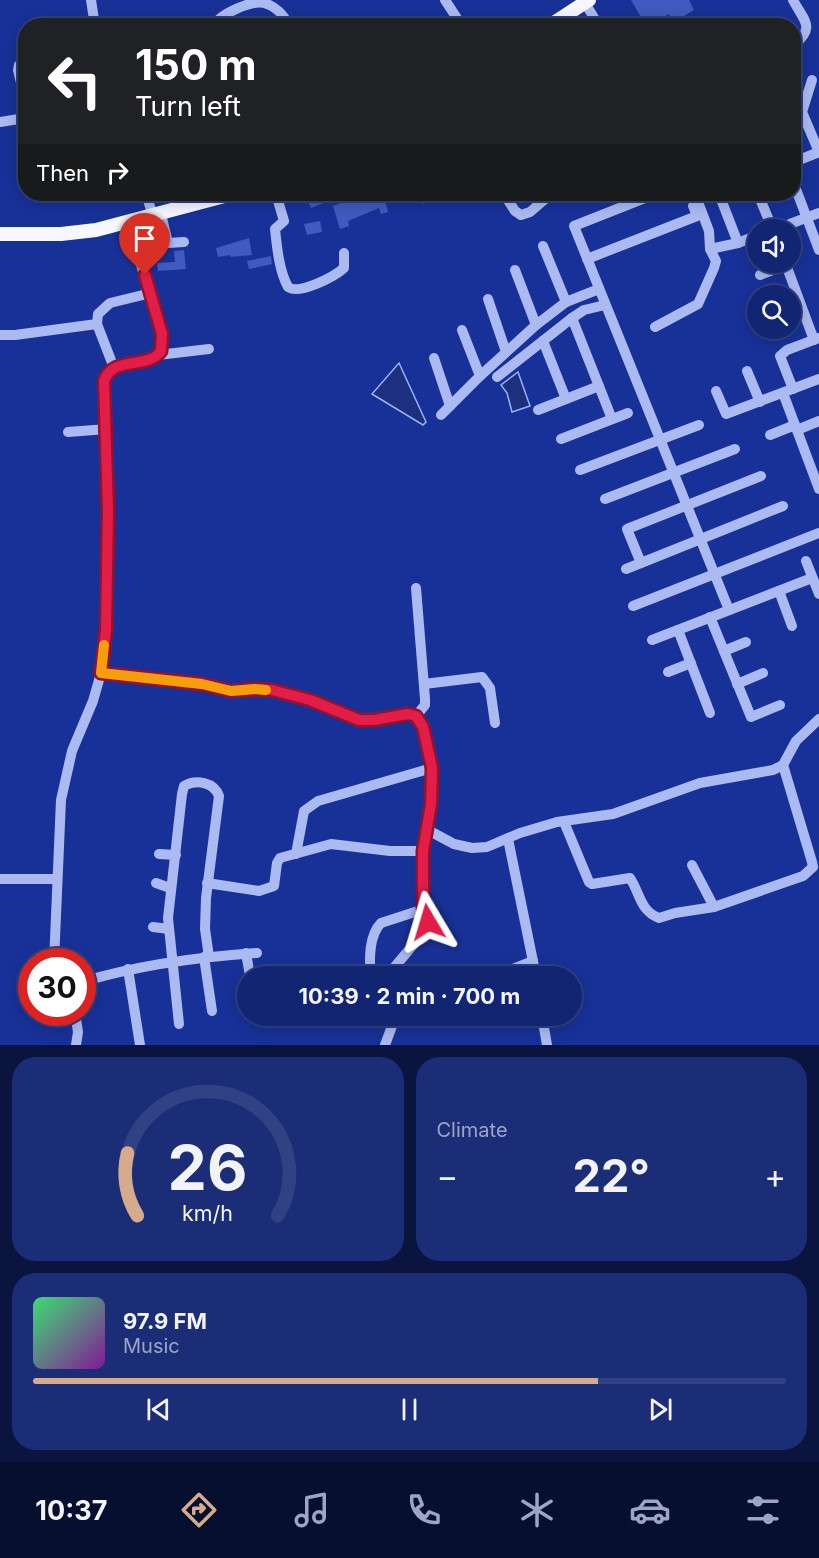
<!DOCTYPE html>
<meta charset="utf-8">
<style>
:root{--surface:#122572;--page:#1b2d77;--text:#f1f3f6;--muted:#9ca5c4;--line:#314284;--accent:#d6ab8b}
body{margin:0;font-family:Inter,sans-serif;background:var(--page);color:var(--text);height:100vh;display:flex;flex-direction:column;font-size:22px;white-space:nowrap}
*{box-sizing:border-box;margin:0}
p{font-size:20px;color:var(--muted)}
.icon{flex:none;width:33px;height:33px;fill:none;stroke:currentColor;stroke-width:2;stroke-linecap:round;stroke-linejoin:round}
.map{position:relative;height:1045px;overflow:hidden}
.sheet{display:flex;flex-direction:column;gap:12px;padding:12px;background:#0a143f;flex:1}
.sheet>*{flex:none}
.top-card{position:absolute;left:18px;top:18px;width:783px;height:183px;border-radius:24px;box-shadow:0 3px 15px #0003,0 0 0 2px var(--line);background:#202124;color:#fff;overflow:hidden}
.controls{position:absolute;left:747px;top:219px;display:grid;gap:12px}
.controls a{display:grid;place-items:center;width:54px;height:54px;border-radius:50%;background:var(--surface);box-shadow:0 3px 15px #0003,0 0 0 2px var(--line);font-size:30px}
.speed{position:absolute;left:18px;top:948px;display:flex;gap:12px;font-size:30px;font-weight:700;text-align:center}
.speed>*{display:grid;place-content:center;width:78px;height:78px;border-radius:50%;background:var(--surface);box-shadow:0 3px 15px #0003,0 0 0 2px var(--line);line-height:1}
.speed .limit{border:9px solid #d22;background:#fff;color:#111}
.pin{position:absolute;display:grid;place-items:center;width:51px;height:51px;color:#fff;margin:-62px -26px;border-radius:50% 50% 50% 0;rotate:-45deg;box-shadow:0 0 6px #0007}
.pin .icon{rotate:45deg}
.me{position:absolute;width:66px;margin:-33px;rotate:353deg;stroke-linejoin:round;filter:drop-shadow(0 0 4px #0008)}
.turn{display:flex;align-items:center;gap:21px;height:126px;padding:0 18px;font-size:27px}
.turn .icon{width:78px;height:78px;stroke-width:2.5}
.turn b{display:block;font-size:42px;line-height:51px}
.then{display:flex;align-items:center;height:57px;padding:0 18px;background:#0003;gap:12px;font-size:22px}
.big{font-size:45px;font-weight:700;line-height:1.1}
.sheet .widget{flex:1;display:flex;flex-direction:column;justify-content:center;gap:9px;min-width:0;padding:0 21px;border-radius:24px;background:var(--page)}
.sheet .dial{align-items:center;gap:0}
.dial svg{height:156px;overflow:visible;fill:none;stroke:var(--line);stroke-width:7;stroke-linecap:round;text-anchor:middle}
.dial text{fill:var(--text);stroke:none}
.song{display:flex;align-items:center;gap:18px}
.cover{width:72px;height:72px;border-radius:9px;background:linear-gradient(135deg,hsl(140 70% 55%),hsl(290 70% 35%))}
.played{height:6px;border-radius:3px;background:linear-gradient(90deg,var(--accent) 75%,var(--line) 75%)}
.keys{display:flex;justify-content:space-around;direction:ltr}
.heat{display:flex;justify-content:space-between;align-items:center;font-size:33px;direction:ltr}
.sheet .tiles{flex:1;display:grid;gap:12px;grid-template-columns:1fr 1fr}
.widget:last-child{grid-column:span 2}
.trip{position:absolute;left:237px;top:966px;width:345px;height:60px;border-radius:30px;background:var(--surface);box-shadow:0 3px 15px #0003,0 0 0 2px var(--line);font-weight:700;line-height:60px;text-align:center}
.menu{display:flex;height:96px;justify-content:space-around;align-items:center;background:#070f2e;color:var(--muted)}
.menu .icon{width:42px;height:42px}
.menu .current{color:var(--accent)}
.menu b{font-size:27px;color:var(--text)}
.map>svg:first-child{display:block}
.water{fill:#1d307f;stroke:#9eb1f4;stroke-width:1.5}
.building{fill:#405abf}
.lines{fill:none;stroke-linecap:round;stroke-linejoin:round}
.minor{stroke:#abbaf1;stroke-width:10}
.major{stroke:#f6f7ff;stroke-width:14}
.route-casing{stroke:#92132f;stroke-width:15}
.route{stroke:#e11d48;stroke-width:10}
.slow{stroke:#f59e0b;stroke-width:10}
</style>
<div class="map">
<svg width="819" height="1045" viewBox="0 0 819 1045">
<rect width="100%" height="100%" fill="#183198"/>
<!-- water -->
<g class="water">
<path d="M399 363 426 422 423 425 372 394Z"/>
<path d="M518 372 530 406 512 412 507 393 501 385Z"/>
</g>
<!-- building -->
<g class="building">
<path d="M631 0H689L694 10 684 16 689 26H675L669 14 646 26Z"/>
<path d="M305 194H346L311 208Z"/>
<path d="M365 194H383L388 212 381 214 379 208 348 221 349 226 340 229 333 206Z"/>
<path d="M417 194H442L423 204Z"/>
<path d="M320 221 322 232 307 235 304 224Z"/>
<path d="M157 231 162 248 147 250 145 233Z"/>
<path d="M249 238 252 255 231 257 230 255 218 257 216 248Z"/>
<path d="M184 250 186 269 158 271 157 263 175 262 174 251Z"/>
<path d="M271 256 272 264 249 269 247 261Z"/>
</g>
<g class="lines">
<!-- minor -->
<g class="minor">
<path d="M91 0 95 26"/>
<path d="M445 0 462 26"/>
<path d="M793 0C804 21 816 27 794 45"/>
<path d="M585 3 599 26"/>
<path d="M213 26C220 14 251 0 264 3 275 6 284 15 289 26"/>
<path d="M812 80 802 112 819 152"/>
<path d="M0 122 19 119 24 116 23 91 18 70 19 65 26 60"/>
<path d="M794 162 819 152"/>
<path d="M794 184 819 250"/>
<path d="M146 194 153 216"/>
<path d="M276 194 284 221 275 229C277 247 279 271 288 287 299 295 334 277 344 268V253"/>
<path d="M504 194 515 211 521 215 530 212 551 194"/>
<path d="M655 194 574 226 729 610"/>
<path d="M719 194 738 243"/>
<path d="M758 194 773 230"/>
<path d="M161 214 168 243 184 242"/>
<path d="M774 230 819 213"/>
<path d="M543 246 566 302"/>
<path d="M710 249 738 243 758 235"/>
<path d="M587 259 697 216 693 206"/>
<path d="M785 262 814 340"/>
<path d="M515 270 536 325"/>
<path d="M760 275 786 265"/>
<path d="M488 299 506 352"/>
<path d="M572 318 612 419"/>
<path d="M655 327 698 304 714 268 716 261 710 249 709 231 695 194"/>
<path d="M462 330 480 376"/>
<path d="M0 335H15L97 324"/>
<path d="M543 341 566 399"/>
<path d="M158 355 209 349"/>
<path d="M434 358 450 406"/>
<path d="M114 368 97 324 98 314 110 303 151 293"/>
<path d="M747 371 760 402"/>
<path d="M497 377 572 318 584 310 605 305"/>
<path d="M793 389 780 356 787 350 819 338"/>
<path d="M716 391 726 414 819 379"/>
<path d="M783 393 819 489"/>
<path d="M538 410 599 386"/>
<path d="M441 415 480 376 536 325 566 302 599 289"/>
<path d="M797 430 819 421"/>
<path d="M68 432 107 429"/>
<path d="M770 435 795 425"/>
<path d="M561 439 628 413"/>
<path d="M580 470 699 425"/>
<path d="M605 499 735 449"/>
<path d="M806 561 819 594"/>
<path d="M641 563 627 529 761 476"/>
<path d="M626 569 783 506"/>
<path d="M779 591 792 626"/>
<path d="M633 606 819 533"/>
<path d="M710 617 751 717 780 705"/>
<path d="M678 630 710 713"/>
<path d="M652 640 812 578"/>
<path d="M724 651 746 642"/>
<path d="M668 672 691 663"/>
<path d="M101 673 202 684 231 691 255 689 272 690 310 700 359 720H374L408 714 416 716 423 727 432 768 431 804 423 851 424 905 421 910 381 923C369 935 369 960 371 976"/>
<path d="M424 684 482 677 490 688 495 723"/>
<path d="M737 684 763 673"/>
<path d="M416 716 425 705V699L416 588"/>
<path d="M564 822 589 882 592 884 630 878C640 893 640 911 659 918L675 913 714 907"/>
<path d="M426 829 454 844 472 848 487 847 520 833 557 822 613 814 700 783 773 770 783 765 796 741 819 719"/>
<path d="M508 839 536 976"/>
<path d="M159 854 176 855"/>
<path d="M296 854 304 811 318 801 432 768"/>
<path d="M692 865 714 907 803 876 813 867 812 862 783 765"/>
<path d="M0 879H56"/>
<path d="M156 883 170 888"/>
<path d="M207 883 259 891 274 886 277 863 280 858 331 844 390 851H423"/>
<path d="M153 927 169 929"/>
<path d="M246 953 250 976"/>
<path d="M204 957 212 1011"/>
<path d="M54 962 61 800 72 751 93 701 101 673 106 630 108 511 104 381C112 359 140 365 158 355L162 344V334L128 222"/>
<path d="M128 969 140 1045"/>
<path d="M387 976 424 932 428 922 423 907"/>
<path d="M495 976 533 961"/>
<path d="M82 982C139 965 198 957 257 953"/>
<path d="M75 1012 78 1032 76 1045"/>
<path d="M542 1016 547 1045"/>
<path d="M179 1024 168 918 182 794 184 786C196 779 214 782 219 796L206 898 205 929 209 957"/>
<path d="M385 1045 392 1026 390 1016"/>
</g>
<!-- major -->
<g class="major">
<path d="M549 26 589 0"/>
<path d="M0 234H61L96 230 232 194"/>
</g>
</g>
<g class="lines">
<!-- route casing -->
<g class="route-casing">
<path id="route" d="M145 275 162 334 161 351C148 370 113 355 104 381L108 511 106 630 101 673 202 684 231 691 255 689 272 690 310 700 359 720H374L408 714 416 716 423 727 432 768 431 804 423 851V907L428 922"/>
</g>
<!-- route -->
<use href="#route" class="route"/>
<!-- slow -->
<path class="slow" d="M104 645 101 673 202 684 231 691 255 689 266 690"/>
</g>
</svg>
<div class="controls">
<a><svg class="icon" aria-label="sound" viewBox="0 0 24 24"><path d="M4 9h4l5-4v14l-5-4H4zM17 9q2 3 0 6"/></svg></a>
<a><svg class="icon" aria-label="search" viewBox="0 0 24 24"><circle cx="10" cy="10" r="6"/><path d="M15 15l6 6"/></svg></a>
</div>
<div class="speed"><div class="limit">30</div></div>
<div class="pin" style="left:145px;top:275px;background:#d93025"><svg class="icon" aria-label="arrive" viewBox="0 0 24 24"><path d="M6 21V4h12l-3 4 3 4H6"/></svg></div>
<svg class="me" style="left:428px;top:922px" viewBox="-20 -20 40 40"><path d="M0-17L14 15 0 8-14 15z" fill="#e11d48" stroke="#fff" stroke-width="4"/></svg>
<div class="trip">10:39 · 2 min · 700 m</div>
<div class="top-card">
<div class="turn"><svg class="icon" aria-label="left" viewBox="0 0 24 24"><path d="M17 20v-9H6M10 6l-5 5 5 5"/></svg><div><b>150 m</b>Turn left</div></div>
<div class="then">Then<svg class="icon" aria-label="right" viewBox="0 0 24 24"><path d="M7 20v-9h11M14 6l5 5-5 5"/></svg></div>
</div>
</div>
<section class="sheet">
<div class="tiles">
<div class="widget dial"><svg viewBox="0 0 100 80">
<path d="M14 69A42 42 0 1 1 86 69"/>
<path d="M14 69A42 42 0 0 1 9 37" stroke="#d6ab8b"/>
<text x="50" y="56" font-size="32" font-weight="700">26</text>
<text x="50" y="72" font-size="11">km/h</text>
</svg></div>
<div class="widget"><p>Climate</p>
<div class="heat"><a>−</a><b class="big">22°</b><a>+</a></div>
</div>
<div class="widget">
<div class="song"><i class="cover"></i><div><b>97.9 FM</b><p>Music</p></div></div>
<div class="played"></div>
<div class="keys"><svg class="icon" aria-label="previous" viewBox="0 0 24 24"><path d="M18 5L8 12l10 7zM5 5v14"/></svg><svg class="icon" aria-label="pause" viewBox="0 0 24 24"><path d="M8 5v14M16 5v14"/></svg><svg class="icon" aria-label="next" viewBox="0 0 24 24"><path d="M6 5l10 7-10 7zM19 5v14"/></svg></div>
</div>
</div>
</section>
<nav class="menu">
<b>10:37</b>
<svg class="icon current" aria-label="directions" viewBox="0 0 24 24"><path d="M12 3l9 9-9 9-9-9zM9 14v-3h6M13 9l2 2-2 2"/></svg>
<svg class="icon" aria-label="music" viewBox="0 0 24 24"><path d="M9 18V5l10-2v13"/><circle cx="6" cy="18" r="3"/><circle cx="16" cy="16" r="3"/></svg>
<svg class="icon" aria-label="phone" viewBox="0 0 24 24"><path d="M5 4h4l2 5-3 2q2 4 5 5l2-3 5 2v4C11 20 4 13 5 4z"/></svg>
<svg class="icon" aria-label="climate" viewBox="0 0 24 24"><path d="M12 3v18M4 7l16 10M4 17L20 7"/></svg>
<svg class="icon" aria-label="car" viewBox="0 0 24 24"><path d="M5 17H2v-5l4-1 3-4h7l3 4 3 1v5h-3M9 17h6M6 11h13"/><circle cx="7" cy="17" r="2"/><circle cx="17" cy="17" r="2"/></svg>
<svg class="icon" aria-label="filters" viewBox="0 0 24 24"><path d="M4 7h16M4 17h16"/><circle cx="9" cy="7" r="2"/><circle cx="15" cy="17" r="2"/></svg>
</nav>
